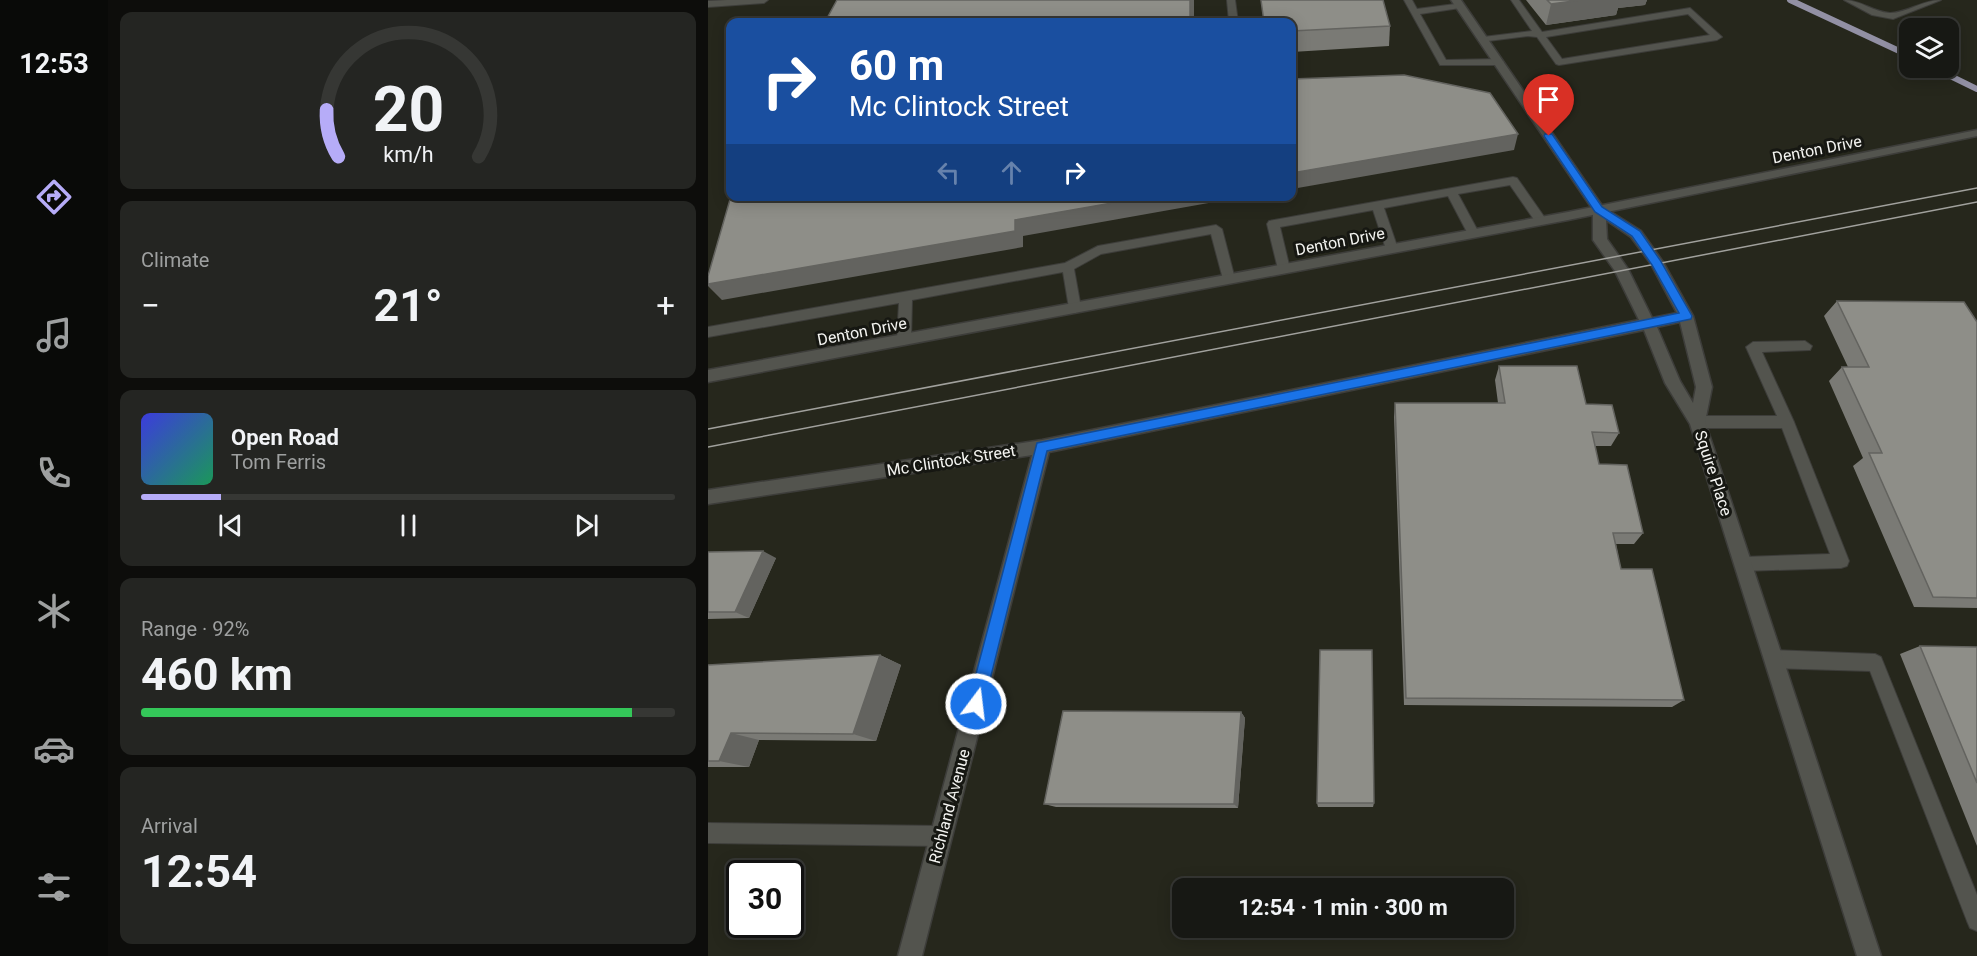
<!DOCTYPE html>
<meta charset="utf-8">
<style>
:root{--surface:#171814;--page:#242522;--text:#f1f3f6;--muted:#9ea0a0;--line:#363734;--accent:#b6acf8}
body{margin:0;font-family:Roboto,sans-serif;background:var(--page);color:var(--text);height:100vh;display:flex;flex-direction:column;font-size:22px;white-space:nowrap}
*{box-sizing:border-box;margin:0}
p{font-size:20px;color:var(--muted)}
.icon{flex:none;width:33px;height:33px;fill:none;stroke:currentColor;stroke-width:2;stroke-linecap:round;stroke-linejoin:round}
.map{position:relative;flex:1;overflow:hidden}
.sheet{display:flex;flex-direction:column;gap:12px;padding:12px;background:#0d0d0b;width:600px}
.sheet>*{flex:none}
.banner{position:absolute;left:18px;top:18px;width:570px;height:183px;border-radius:12px;box-shadow:0 3px 15px #0003,0 0 0 2px var(--line);background:#1a4fa0;color:#fff;overflow:hidden}
.buttons{position:absolute;left:1191px;top:18px;display:grid;gap:12px}
.buttons a{display:grid;place-items:center;width:60px;height:60px;border-radius:12px;background:var(--surface);box-shadow:0 3px 15px #0003,0 0 0 2px var(--line);font-size:30px}
.speed{position:absolute;left:18px;top:860px;display:flex;gap:12px;font-size:30px;font-weight:700;text-align:center}
.speed>*{display:grid;place-content:center;width:78px;height:78px;border-radius:50%;background:var(--surface);box-shadow:0 3px 15px #0003,0 0 0 2px var(--line);line-height:1}
.speed .limit{border:3px solid #111;border-radius:9px;background:#fff;color:#111}
.pin{position:absolute;display:grid;place-items:center;width:51px;height:51px;color:#fff;margin:-62px -26px;border-radius:50% 50% 50% 0;rotate:-45deg;box-shadow:0 0 6px #0007}
.pin .icon{rotate:45deg}
.me{position:absolute;width:66px;margin:-33px;rotate:15deg;stroke-linejoin:round;filter:drop-shadow(0 0 4px #0008)}
.turn{display:flex;align-items:center;gap:21px;height:126px;padding:0 24px;font-size:27px}
.turn .icon{width:78px;height:78px;stroke-width:2.5}
.turn b{display:block;font-size:42px;line-height:51px}
.lanes{display:flex;align-items:center;height:57px;padding:0 24px;background:#0003;justify-content:center;gap:30px;direction:ltr}
.lanes .off{opacity:.35}
.big{font-size:45px;font-weight:700;line-height:1.1}
.sheet .tile{flex:1;display:flex;flex-direction:column;justify-content:center;gap:9px;min-width:0;padding:0 21px;border-radius:12px;background:var(--page)}
.sheet .dial{align-items:center;gap:0}
.dial svg{height:156px;overflow:visible;fill:none;stroke:var(--line);stroke-width:7;stroke-linecap:round;text-anchor:middle}
.dial text{fill:var(--text);stroke:none}
.song{display:flex;align-items:center;gap:18px}
.cover{width:72px;height:72px;border-radius:9px;background:linear-gradient(135deg,hsl(240 70% 55%),hsl(150 70% 35%))}
.played{height:6px;border-radius:3px;background:linear-gradient(90deg,var(--accent) 15%,var(--line) 15%)}
.keys{display:flex;justify-content:space-around;direction:ltr}
.heat{display:flex;justify-content:space-between;align-items:center;font-size:33px;direction:ltr}
.charge{height:9px;border-radius:4px;background:linear-gradient(90deg,#34c759 92%,var(--line) 0)}
.trip{position:absolute;left:464px;top:878px;width:342px;height:60px;border-radius:12px;background:var(--surface);box-shadow:0 3px 15px #0003,0 0 0 2px var(--line);font-weight:700;line-height:60px;text-align:center}
main{display:flex;flex:1;min-height:0}
.tab-bar{display:flex;flex-direction:column;width:108px;justify-content:space-around;align-items:center;background:#090a08;color:var(--muted)}
.tab-bar .icon{width:42px;height:42px}
.tab-bar .current{color:var(--accent)}
.tab-bar b{font-size:27px;color:var(--text)}
.map>svg:first-child{display:block}
.built{fill:#26271c;fill-rule:evenodd}
.lines{fill:none;stroke-linecap:round;stroke-linejoin:round}
.stream{stroke:#9290a4;stroke-width:6}
.service-casing{stroke:#3d3d3a;stroke-width:2}
.minor-casing{stroke:#3d3d3a;stroke-width:3}
.tertiary-casing{stroke:#3d3d3a;stroke-width:3}
.service{fill:#53544e;fill-rule:evenodd}
.minor{fill:#53544e;fill-rule:evenodd}
.tertiary{fill:#53544e;fill-rule:evenodd}
.tram{stroke:#a1a19d;stroke-width:1.5}
.wall{fill:#7a7a75}
.shaded-wall{fill:#63635f}
.building{fill:#8e8e88;stroke:#63635f;stroke-width:1.5}
.route{fill:#1a73e8;stroke:#114b97;stroke-width:1.5}
.labels{text-anchor:middle;stroke-width:6;stroke-linejoin:round;paint-order:stroke}
.street-label{font-size:16px;fill:#f4f4f1;stroke:#161712}
</style>
<main>
<nav class="tab-bar">
<b>12:53</b>
<svg class="icon current" aria-label="directions" viewBox="0 0 24 24"><path d="M12 3l9 9-9 9-9-9zM9 14v-3h6M13 9l2 2-2 2"/></svg>
<svg class="icon" aria-label="music" viewBox="0 0 24 24"><path d="M9 18V5l10-2v13"/><circle cx="6" cy="18" r="3"/><circle cx="16" cy="16" r="3"/></svg>
<svg class="icon" aria-label="phone" viewBox="0 0 24 24"><path d="M5 4h4l2 5-3 2q2 4 5 5l2-3 5 2v4C11 20 4 13 5 4z"/></svg>
<svg class="icon" aria-label="climate" viewBox="0 0 24 24"><path d="M12 3v18M4 7l16 10M4 17L20 7"/></svg>
<svg class="icon" aria-label="car" viewBox="0 0 24 24"><path d="M5 17H2v-5l4-1 3-4h7l3 4 3 1v5h-3M9 17h6M6 11h13"/><circle cx="7" cy="17" r="2"/><circle cx="17" cy="17" r="2"/></svg>
<svg class="icon" aria-label="filters" viewBox="0 0 24 24"><path d="M4 7h16M4 17h16"/><circle cx="9" cy="7" r="2"/><circle cx="15" cy="17" r="2"/></svg>
</nav>
<section class="sheet">
<div class="tile dial"><svg viewBox="0 0 100 80">
<path d="M14 69A42 42 0 1 1 86 69"/>
<path d="M14 69A42 42 0 0 1 8 45" stroke="#b6acf8"/>
<text x="50" y="56" font-size="32" font-weight="700">20</text>
<text x="50" y="72" font-size="11">km/h</text>
</svg></div>
<div class="tile"><p>Climate</p>
<div class="heat"><a>−</a><b class="big">21°</b><a>+</a></div>
</div>
<div class="tile">
<div class="song"><i class="cover"></i><div><b>Open Road</b><p>Tom Ferris</p></div></div>
<div class="played"></div>
<div class="keys"><svg class="icon" aria-label="previous" viewBox="0 0 24 24"><path d="M18 5L8 12l10 7zM5 5v14"/></svg><svg class="icon" aria-label="pause" viewBox="0 0 24 24"><path d="M8 5v14M16 5v14"/></svg><svg class="icon" aria-label="next" viewBox="0 0 24 24"><path d="M6 5l10 7-10 7zM19 5v14"/></svg></div>
</div>
<div class="tile"><p>Range · 92%</p><b class="big">460 km</b><div class="charge"></div></div>
<div class="tile"><p>Arrival</p><b class="big">12:54</b></div>
</section>
<div class="map">
<svg width="1269" height="956" viewBox="0 0 1269 956">
<rect width="100%" height="100%" fill="#1f201b"/>
<!-- built -->
<path class="built" d="M0 0H1269V956H0ZM22 22H584V196H22ZM1202 28H1240V68H1202ZM32 873H82V924H32ZM474 888H795V927H474Z"/>
<g class="lines">
<!-- stream -->
<g class="stream">
<path d="M1082 0 1202 56"/>
<path d="M1226 68 1269 89"/>
</g>
<!-- service casing -->
<g class="service-casing">
<g id="service">
<path d="M19 0H60L56 3 0 7V1Z"/>
<path d="M519 0H527L530 22H521Z"/>
<path d="M696 0H704L709 9 755 3V7L752 8 712 14 738 60 791 59 796 62 791 65H732Z"/>
<path d="M803 0H811L834 32 982 8 1014 37 1009 40 851 65 848 64 829 37 820 36 772 42 770 40 775 37 824 31ZM980 14 1002 35 854 59 838 37Z"/>
<path d="M1136 0C1153 0 1165 12 1182 13 1198 13 1215 0 1233 0L1185 19 1164 15Z"/>
<path d="M805 177 809 178 837 218V224H829L802 185 750 194 771 233 765 237 761 236 740 196 676 208 690 249 684 253 678 249 665 210 572 227 582 269 576 273 570 269 559 224 561 221Z"/>
<path d="M508 225 514 229 527 279 521 283 515 279 503 234 393 254 366 269 373 308 367 313 361 308 355 272 204 300 203 340 196 345 189 340 191 303 0 337V327L357 263 390 246Z"/>
<path d="M1097 341 1104 346 1102 350 1054 352 1086 422 1141 561 1139 566 1133 568 1035 571 1029 569 1027 564 1029 559 1035 557 1122 554 1074 428H989L984 426 982 422 984 418 989 416H1069L1038 347 1045 342Z"/>
<path d="M1066 650 1167 654 1173 657 1269 895V931L1262 928 1259 921 1162 671 1066 668 1060 665 1057 659 1060 653Z"/>
<path d="M0 823 233 826 240 829 243 836 240 843 233 846 0 843Z"/>
</g>
</g>
<!-- minor casing -->
<g class="minor-casing">
<path id="minor" d="M743 0H753L895 207 933 231 955 262 985 316 1004 387 997 422 1173 956H1149L982 424 957 383 936 330 341 452 214 956H190L324 455 0 504V490L334 440 931 320 907 271 885 240V210ZM898 220 923 237 943 264 969 313 944 318 920 269 899 239ZM972 322 988 387 985 403 972 381 949 327Z"/>
</g>
<!-- tertiary casing -->
<g class="tertiary-casing">
<path id="tertiary" d="M1269 130V136L860 220 0 382V370L860 212Z"/>
</g>
<!-- service -->
<use href="#service" class="service"/>
<!-- minor -->
<use href="#minor" class="minor"/>
<!-- tertiary -->
<use href="#tertiary" class="tertiary"/>
<!-- tram -->
<g class="tram">
<path d="M0 429 1269 188"/>
<path d="M0 447 1269 202"/>
</g>
</g>
<!-- wall -->
<g class="wall">
<path d="M818 0H939L937 5 910 8 908 15 838 25Z"/>
<path d="M584 22 682 26 681 46 584 52Z"/>
<path d="M1129 301 1269 322V608L1206 607 1145 466 1155 458 1121 381 1134 367H1140L1116 316Z"/>
<path d="M791 366 878 404 911 433 903 446H887L891 464 935 533 926 544H908L913 569 976 700 964 707 696 705 686 417 687 403H790L787 380Z"/>
<path d="M0 552 68 558 41 618 0 619Z"/>
<path d="M1212 646 1269 647V846L1192 654Z"/>
<path d="M172 655 193 665 168 741 51 740 41 767H0V665Z"/>
<path d="M533 712 537 718 530 808 348 807 336 804Z"/>
<path d="M609 803H666L665 807H610Z"/>
</g>
<!-- shaded-wall -->
<g class="shaded-wall">
<rect x="482" y="0" width="4" height="22"/>
<path d="M873 0H939L937 5 910 8 908 15 838 25 843 4Z"/>
<path d="M810 134 806 150 584 189V173Z"/>
<path d="M444 196H540L315 236V247L14 300 0 286V284L307 220Z"/>
<path d="M55 551 68 558 41 618 27 612Z"/>
<path d="M172 655 193 665 168 741 145 734Z"/>
<path d="M533 712 537 718 530 808 526 804Z"/>
<path d="M23 733 51 740 41 767 11 761Z"/>
</g>
<!-- building -->
<g class="building">
<path d="M129 0H482V22H117Z"/>
<path d="M553 0H675L682 26 584 31V22H556Z"/>
<path d="M839 0H873L843 4Z"/>
<path d="M696 75 782 93 810 134 584 173V79Z"/>
<path d="M23 196H444L307 220V231L0 284V276Z"/>
<path d="M1129 301 1256 302 1269 322V598L1225 597 1161 453H1174L1134 367H1161Z"/>
<path d="M791 366H869L878 404 904 405 911 433 884 432 891 464 919 465 935 533H905L913 569H944L976 700 698 698 687 403H797Z"/>
<path d="M55 551 27 612H0V552Z"/>
<path d="M1212 646 1269 647V783Z"/>
<path d="M612 650H664L666 803H609Z"/>
<path d="M172 655 145 734 23 733 11 761H0V665Z"/>
<path d="M355 711 533 712 526 804H336Z"/>
</g>
<!-- route -->
<path class="route" d="M837 134H844L894 207 932 231 952 260 984 316 983 319 339 451 276 704 274 709 268 712 262 709 260 704 329 443 971 313 944 265 924 236 887 212 836 136Z"/>
<g class="labels">
<!-- street labels -->
<g class="street-label">
<text transform="translate(1109 149) rotate(-11)" y="6">Denton Drive</text>
<text transform="translate(632 241) rotate(-11)" y="6">Denton Drive</text>
<text transform="translate(154 331) rotate(-11)" y="6">Denton Drive</text>
<text transform="translate(243 460) rotate(-9)" y="6">Mc Clintock Street</text>
<text transform="translate(1006 473) rotate(72)" y="6">Squire Place</text>
<text transform="translate(241 806) rotate(-75)" y="6">Richland Avenue</text>
</g>
</g>
</svg>
<div class="buttons">
<a><svg class="icon" aria-label="layers" viewBox="0 0 24 24"><path d="M12 4l9 5-9 5-9-5zM3 14l9 5 9-5"/></svg></a>
</div>
<div class="speed"><div class="limit">30</div></div>
<div class="pin" style="left:841px;top:136px;background:#d93025"><svg class="icon" aria-label="arrive" viewBox="0 0 24 24"><path d="M6 21V4h12l-3 4 3 4H6"/></svg></div>
<svg class="me" style="left:268px;top:704px" viewBox="-20 -20 40 40"><circle r="17" fill="#1a73e8" stroke="#fff" stroke-width="3"/><path d="M0-11L8 9 0 5-8 9z" fill="#fff"/></svg>
<div class="trip">12:54 · 1 min · 300 m</div>
<div class="banner">
<div class="turn"><svg class="icon" aria-label="right" viewBox="0 0 24 24"><path d="M7 20v-9h11M14 6l5 5-5 5"/></svg><div><b>60 m</b>Mc Clintock Street</div></div>
<div class="lanes"><svg class="icon off" aria-label="left" viewBox="0 0 24 24"><path d="M17 20v-9H6M10 6l-5 5 5 5"/></svg><svg class="icon off" aria-label="ahead" viewBox="0 0 24 24"><path d="M12 20V5M6 11l6-6 6 6"/></svg><svg class="icon" aria-label="right" viewBox="0 0 24 24"><path d="M7 20v-9h11M14 6l5 5-5 5"/></svg></div>
</div>
</div>
</main>
